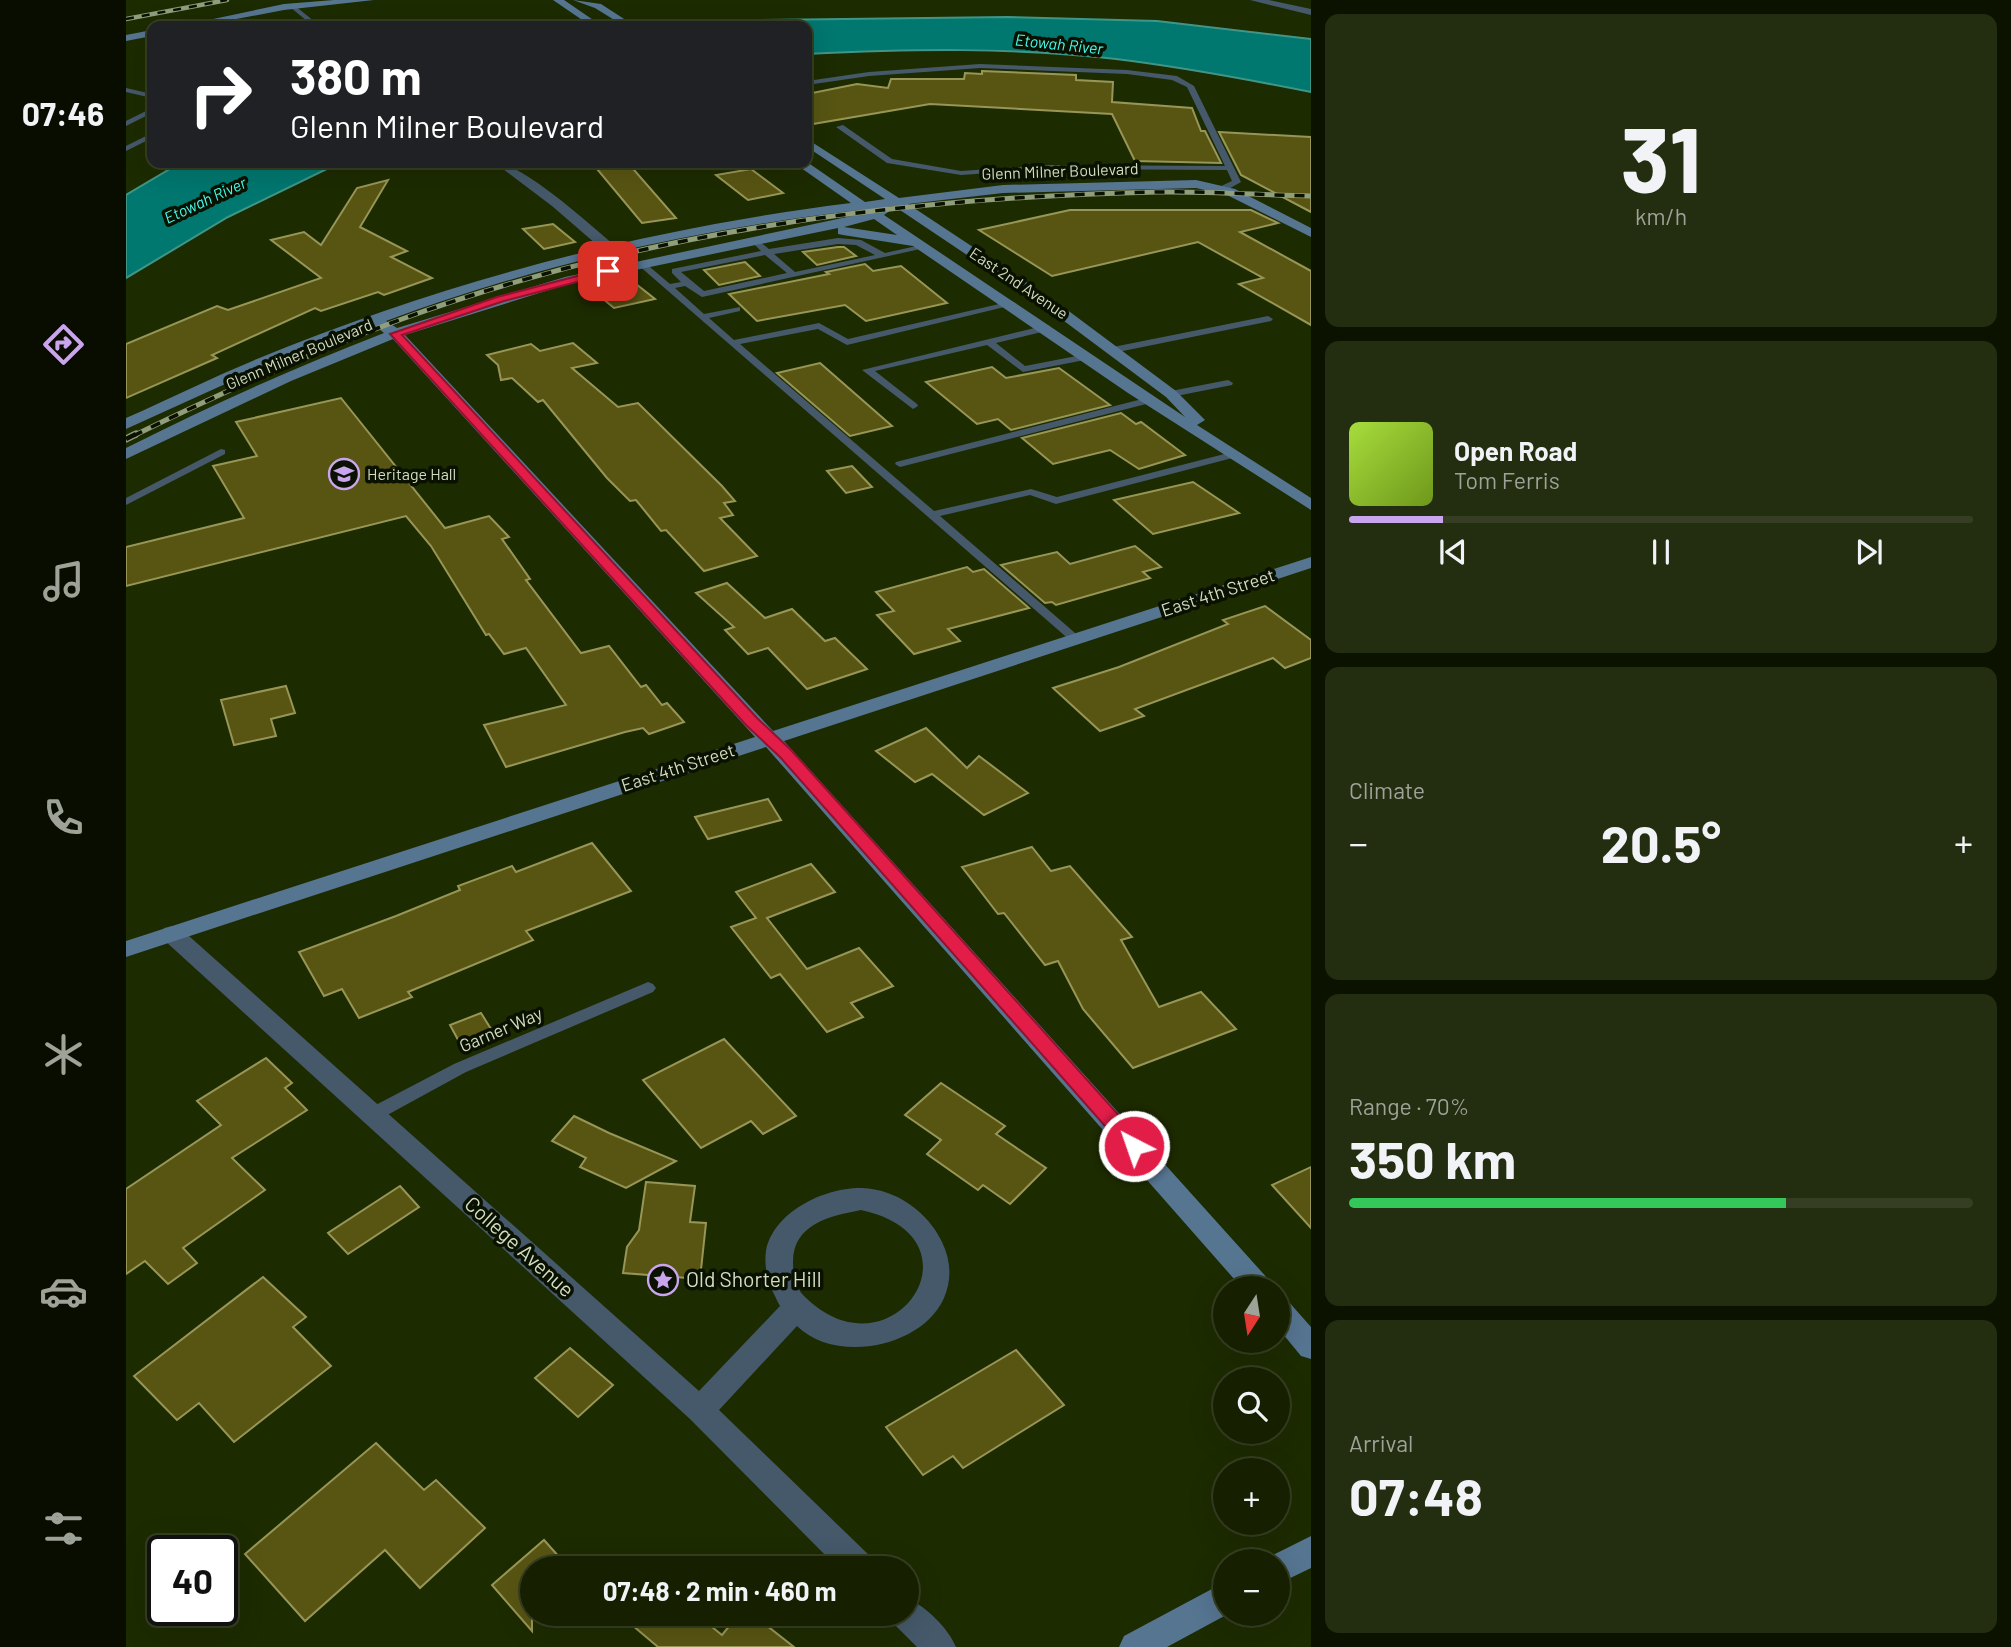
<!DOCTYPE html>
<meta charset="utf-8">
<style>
:root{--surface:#162000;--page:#232d0f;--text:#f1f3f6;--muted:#9ea399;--line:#353e22;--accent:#c9a5ee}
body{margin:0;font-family:Barlow,sans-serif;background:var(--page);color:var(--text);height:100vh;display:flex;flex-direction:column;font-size:26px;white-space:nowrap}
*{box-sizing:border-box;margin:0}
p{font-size:23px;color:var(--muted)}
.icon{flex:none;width:38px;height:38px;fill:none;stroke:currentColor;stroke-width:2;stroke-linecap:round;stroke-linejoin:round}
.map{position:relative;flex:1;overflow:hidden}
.panel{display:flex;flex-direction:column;gap:14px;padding:14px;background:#0c1200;width:700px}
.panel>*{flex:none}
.guide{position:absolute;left:21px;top:21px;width:665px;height:147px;border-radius:14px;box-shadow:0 7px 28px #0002,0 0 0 2px var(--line);background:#202124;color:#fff;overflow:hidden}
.needle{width:46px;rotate:192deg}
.tools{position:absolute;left:1087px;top:1276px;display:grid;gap:14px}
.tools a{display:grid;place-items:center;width:77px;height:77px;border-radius:50%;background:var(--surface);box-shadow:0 7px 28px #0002,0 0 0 2px var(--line);font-size:35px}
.speed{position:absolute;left:21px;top:1535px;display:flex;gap:14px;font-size:35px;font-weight:700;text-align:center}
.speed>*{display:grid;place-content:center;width:91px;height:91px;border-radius:50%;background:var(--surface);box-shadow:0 7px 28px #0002,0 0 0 2px var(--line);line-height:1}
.speed .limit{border:4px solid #111;border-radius:10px;background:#fff;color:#111}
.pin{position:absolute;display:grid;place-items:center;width:60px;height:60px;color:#fff;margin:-30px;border-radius:14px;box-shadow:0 4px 10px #0006}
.me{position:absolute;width:77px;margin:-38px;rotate:319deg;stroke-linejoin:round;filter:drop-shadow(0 0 5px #0008)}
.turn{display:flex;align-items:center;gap:24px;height:147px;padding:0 28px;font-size:32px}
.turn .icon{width:91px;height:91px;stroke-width:2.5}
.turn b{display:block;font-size:49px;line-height:60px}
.big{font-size:52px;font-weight:700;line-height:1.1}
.panel .widget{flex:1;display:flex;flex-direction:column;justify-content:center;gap:10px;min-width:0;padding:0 24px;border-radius:14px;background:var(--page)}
.panel .dial{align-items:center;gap:0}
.dial b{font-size:91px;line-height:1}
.song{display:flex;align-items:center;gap:21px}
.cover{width:84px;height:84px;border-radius:10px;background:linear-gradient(135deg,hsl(80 70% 55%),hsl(80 70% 35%))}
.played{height:7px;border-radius:4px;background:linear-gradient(90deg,var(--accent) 15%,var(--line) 15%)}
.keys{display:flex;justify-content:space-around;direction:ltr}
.heat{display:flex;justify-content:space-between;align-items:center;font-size:38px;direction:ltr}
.charge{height:10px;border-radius:5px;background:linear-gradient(90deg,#34c759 70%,var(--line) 0)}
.trip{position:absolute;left:394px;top:1556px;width:399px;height:70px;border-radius:35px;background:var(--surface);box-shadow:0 7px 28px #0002,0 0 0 2px var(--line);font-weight:700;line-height:70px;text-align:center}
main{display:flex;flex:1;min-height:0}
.dock{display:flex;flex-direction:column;width:126px;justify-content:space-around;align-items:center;background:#090d00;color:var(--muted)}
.dock .icon{width:49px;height:49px}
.dock .current{color:var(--accent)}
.dock b{font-size:32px;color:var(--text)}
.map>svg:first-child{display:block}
.water{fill:#00776f;stroke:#3f9687;stroke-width:2}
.building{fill:#585513;stroke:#989657;stroke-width:2}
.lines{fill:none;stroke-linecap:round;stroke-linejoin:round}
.lane{fill:#45596a;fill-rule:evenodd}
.street{fill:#45596a;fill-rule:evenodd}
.secondary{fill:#567591;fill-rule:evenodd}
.rail-far2-casing{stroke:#919e7c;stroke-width:4.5}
.rail-far1-casing{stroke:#919e7c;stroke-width:5}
.rail-casing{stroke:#919e7c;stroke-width:7}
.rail-far2{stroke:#0a1100;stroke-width:2.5;stroke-dasharray:8;stroke-linecap:butt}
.rail-far1{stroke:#0a1100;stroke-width:3.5;stroke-dasharray:10;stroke-linecap:butt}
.rail{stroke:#0a1100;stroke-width:4.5;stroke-dasharray:13;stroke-linecap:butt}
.route{fill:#e11d48;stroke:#92132f;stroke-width:2}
.labels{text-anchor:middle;stroke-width:7;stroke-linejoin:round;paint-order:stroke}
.far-water-label{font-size:16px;font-style:italic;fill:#46fdee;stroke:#0a1100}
.far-street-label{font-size:16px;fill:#d1ddc0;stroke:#0a1100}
.far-poi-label{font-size:16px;fill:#d1ddc0;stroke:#0a1100;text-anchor:start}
.street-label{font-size:18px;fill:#d1ddc0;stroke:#0a1100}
.near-street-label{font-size:21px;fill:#d1ddc0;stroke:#0a1100}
.near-poi-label{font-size:21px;fill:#d1ddc0;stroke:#0a1100;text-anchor:start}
</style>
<main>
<nav class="dock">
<b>07:46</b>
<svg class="icon current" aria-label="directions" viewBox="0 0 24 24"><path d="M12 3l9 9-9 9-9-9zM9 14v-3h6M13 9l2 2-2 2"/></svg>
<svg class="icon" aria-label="music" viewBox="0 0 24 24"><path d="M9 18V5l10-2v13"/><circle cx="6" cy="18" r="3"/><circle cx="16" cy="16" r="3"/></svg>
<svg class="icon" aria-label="phone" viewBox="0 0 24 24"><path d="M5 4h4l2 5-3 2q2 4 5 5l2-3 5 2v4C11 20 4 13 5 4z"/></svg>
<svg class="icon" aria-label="climate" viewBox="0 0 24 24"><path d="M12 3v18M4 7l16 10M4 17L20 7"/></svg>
<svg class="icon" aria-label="car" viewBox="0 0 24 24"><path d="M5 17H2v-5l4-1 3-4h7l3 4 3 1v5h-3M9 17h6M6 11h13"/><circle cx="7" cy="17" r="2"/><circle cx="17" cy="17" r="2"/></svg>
<svg class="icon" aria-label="filters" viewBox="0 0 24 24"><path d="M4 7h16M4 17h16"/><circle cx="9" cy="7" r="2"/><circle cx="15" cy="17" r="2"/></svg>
</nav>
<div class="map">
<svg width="1185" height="1647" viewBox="0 0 1185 1647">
<rect width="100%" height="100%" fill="#1d2b00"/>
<!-- water -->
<g class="water">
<path d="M882 17 1031 21 1185 39V92C1120 79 1056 67 990 59 888 47 783 49 681 54V26H478L554 21Z"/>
<path d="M54 163H213L102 217 0 278V195Z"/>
</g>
<!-- building -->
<g class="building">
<path d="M856 71 950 75V80L987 82 986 102 1066 108 1075 131H1079L1095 163 1009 161 986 114 804 104 681 125V94L731 84 762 88 765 79H838L839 73 856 74Z"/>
<path d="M1093 132 1185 137V212L1115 175Z"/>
<path d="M466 163H502L550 218 516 223Z"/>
<path d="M625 169 657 193 622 200 590 175Z"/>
<path d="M262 180 234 227 281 251 265 257 306 278 258 295 252 292 195 311 189 308 86 355 91 358 0 398V344L91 306 102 310 195 278 145 240 178 232 195 245 231 188Z"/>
<path d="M944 210H1125L1152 223 1114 232 1185 271V325L1113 284 1137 278 1072 242 926 276 853 230Z"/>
<path d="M427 224 449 242 418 249 397 229Z"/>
<path d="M712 247H718L730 256 691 265 677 252Z"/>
<path d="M619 262 634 276 593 285 578 270Z"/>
<path d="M739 264 747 271 775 266 821 303 740 321 719 305 631 321 603 294 703 274 700 272Z"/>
<path d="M505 280 529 299 488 308 465 289Z"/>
<path d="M447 343 471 363 446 368 492 407 512 403 596 486 609 501 598 503 607 515 594 518 631 556 578 571 540 530 535 531 510 500 504 501 481 478 417 400 412 402 386 378 375 380 372 365 361 355 405 344 414 351Z"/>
<path d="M694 363 766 426 724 436 651 373Z"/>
<path d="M866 367 880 378 933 368 984 405 885 430 872 419 851 424 800 382Z"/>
<path d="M215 398 319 528 363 516 383 537 376 539 404 579 400 580 455 653 483 646 515 687 520 685 536 705 541 703 558 722 523 734 517 728 499 732 380 767 358 725 440 705 400 648 378 654 363 634 360 635 305 546 280 516 0 586V547L118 518 87 466 131 456 110 422Z"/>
<path d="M995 413 1010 424 1015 422 1059 455 1013 469 984 450 927 464 896 438Z"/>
<path d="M726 466 746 487 720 493 701 471Z"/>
<path d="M1067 482 1113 513 1027 534 988 500Z"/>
<path d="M1009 546 1035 567 1017 572 1024 578 930 605 926 602 919 603 875 565 931 552 944 564Z"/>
<path d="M841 567 847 572 858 569 903 608 822 629 834 641 788 654 751 615 768 611 750 592Z"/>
<path d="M601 583 639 618 666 609 699 641 709 638 741 669 681 689 642 648 622 654 599 630 608 627 570 593Z"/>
<path d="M1139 606 1185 640V658L1159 668 1147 658 1009 709 1018 716 974 731 927 688 993 667 1102 624 1097 620Z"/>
<path d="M160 686 169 713 145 719 150 736 108 745 95 700Z"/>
<path d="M800 728 841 768 853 756 902 793 858 815 806 774 789 782 750 751Z"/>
<path d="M642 799 655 820 582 839 569 817Z"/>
<path d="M466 843 505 891 400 931 407 940 282 992 286 997 233 1018 216 989 198 996 173 952 270 916 334 890 332 886 386 866 390 872Z"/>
<path d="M906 847 925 871 944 866 1006 937 995 940 1033 1007 1075 992 1110 1029 1007 1068 957 1009 932 961 919 965 878 913 872 914 836 867Z"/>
<path d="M685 864 709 892 641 918 681 969 733 948 767 986 725 1003 737 1017 701 1032 654 974 645 978 605 927 630 918 610 892Z"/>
<path d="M355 1013 370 1037 337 1049 324 1025Z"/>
<path d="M598 1039 670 1116 637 1134 625 1121 575 1148 517 1080Z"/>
<path d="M140 1058 166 1083 159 1088 181 1110 106 1158 139 1190 57 1248 71 1263 42 1284 19 1261 0 1274V1189L95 1125 71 1101Z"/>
<path d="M815 1083 879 1126 870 1134 920 1168 884 1204 857 1185 852 1190 801 1154 815 1140 779 1115Z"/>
<path d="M448 1116 483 1133 550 1161 500 1188 454 1167 460 1158 426 1141Z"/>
<path d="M1185 1167V1228L1146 1185Z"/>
<path d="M520 1182 569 1186 564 1222 580 1223 574 1279 497 1273 501 1247 513 1230Z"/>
<path d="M274 1186 293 1207 222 1254 202 1233Z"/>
<path d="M137 1277 180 1317 167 1327 205 1366 108 1442 73 1403 51 1420 8 1376Z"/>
<path d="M444 1348 487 1385 452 1417 409 1378Z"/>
<path d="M890 1350 938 1405 837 1468 827 1456 797 1475 760 1427Z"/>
<path d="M250 1443 298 1490 310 1480 359 1528 294 1588 259 1550 179 1621 119 1554Z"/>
<path d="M418 1540 443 1568H406V1631L366 1585Z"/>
<path d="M493 1614H570L596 1635 613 1614H626L668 1647H532Z"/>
</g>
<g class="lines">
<!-- lane -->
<g class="lane">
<path d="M166 4 168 5 194 26H187L164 7Z"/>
<path d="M854 64 1001 70 1051 76 1068 86 1115 182 1099 191H1093V187L1106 181 1101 170 922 169 835 175 761 163 710 127 717 125 766 159 835 171 922 165 1099 166 1061 87 1046 80 1001 74 854 68 743 76 681 85V81L743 72Z"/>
<path d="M0 88 26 94V98L0 92Z"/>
<path d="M26 108V113L0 126V121Z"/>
<path d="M26 133V138L0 151V146Z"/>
<path d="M628 237 643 249 712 238 735 240 759 253 795 245 799 248 576 297 559 286 549 288 578 314 614 307V311L583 318 608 340 693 323 722 339 886 301 891 304 721 345 692 329 614 344 808 511 905 489 931 497 1110 451 1115 454 1114 456 930 504 904 495 814 516 956 639 954 642H946L511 264 518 262 544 284 555 282 546 273V269L635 251 624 240ZM712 244 730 245 749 255 669 272 648 254ZM639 255 661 273 578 291 555 272Z"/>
<path d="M1142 316 1147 319 1145 321 987 353 982 350 987 347Z"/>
<path d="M921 325 924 326V330L870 343 899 366 961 354 966 357 964 359 897 372 861 345 749 371 791 404 792 406 787 409 736 370Z"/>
<path d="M1102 380 1107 383 1106 385 1045 397 1040 394 1045 391Z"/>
<path d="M1024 397 1028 398V402L774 467 769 464 770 462Z"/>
<path d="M95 449 99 450V454L0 505V498Z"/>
<path d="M522 982 527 984 530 988 527 992 340 1072 254 1119 248 1121 242 1119 240 1114 242 1109 328 1064Z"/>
</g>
<!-- street -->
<g class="street">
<path d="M1124 0H1143L1185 9V15Z"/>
<path d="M369 163C399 162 482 241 509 263V269H499L426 206Z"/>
<path d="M46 926 54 928 573 1391 654 1306C645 1289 637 1271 640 1251 647 1212 699 1187 736 1188 770 1189 802 1212 816 1242 825 1261 826 1279 818 1298 796 1348 709 1364 671 1326L593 1410 745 1557 750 1568H712L564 1419 38 940 35 934 38 928ZM735 1210C864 1238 765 1383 678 1296 669 1287 667 1274 667 1262 667 1224 704 1216 735 1210Z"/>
<path d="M780 1598C800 1606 822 1628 830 1647H791L769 1625 764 1614H780Z"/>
</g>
<!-- secondary -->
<g class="secondary">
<path d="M208 0H248L158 10 73 26H54L158 4Z"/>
<path d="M427 0H438L476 26H465Z"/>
<path d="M447 0 475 4 509 26H498L469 8Z"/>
<path d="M26 30V36L0 41V35Z"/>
<path d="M681 139 773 198 877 185 1070 180 1109 189 1185 228V237L1101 195 1070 188 877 193 782 204 936 306 1050 391 1079 420 1071 425 1185 498V510L1002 393 787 246 717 235 712 234V228L442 284 279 335 647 731 1185 557V568L658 741 1143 1280 1147 1288H1116L640 747 0 957V941L629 737 267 339 165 381 0 459V448C85 405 170 367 258 333L248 325 141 365 0 429V418C43 399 87 377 131 359 320 281 522 228 725 203L668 163 681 162 739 202 759 199 681 147ZM768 206 926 312 1040 397 1059 417 758 215 765 210 761 207ZM734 210 740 213 439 277 271 328 260 321C412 264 574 229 734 210ZM748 219 771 235 718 227Z"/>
<path d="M1152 1297 1162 1301 1185 1327V1359L1175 1356 1152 1328Z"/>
<path d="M1185 1536V1568L1152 1584V1561H1140L1141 1558Z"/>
<path d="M1099 1582V1614H1102L1041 1647H993L998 1636Z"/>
</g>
<!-- rail-far2 casing -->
<g class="rail-far2-casing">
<path id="rail-far2" d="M0 19 101 0"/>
</g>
<!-- rail-far1 casing -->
<g class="rail-far1-casing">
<path id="rail-far1" d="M7 436C95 393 184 353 276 319 516 232 778 197 1032 192 1083 191 1134 195 1185 196"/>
</g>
<!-- rail casing -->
<g class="rail-casing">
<path id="rail" d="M0 439 10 434"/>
</g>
<!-- rail-far2 -->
<use href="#rail-far2" class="rail-far2"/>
<!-- rail-far1 -->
<use href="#rail-far1" class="rail-far1"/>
<!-- rail -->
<use href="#rail" class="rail"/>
</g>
<!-- route -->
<path class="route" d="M482 268 485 273 378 301 276 335 631 718 665 750 1015 1140 1018 1146 1015 1151H1001L654 757 620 725 264 334 371 297Z"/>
<!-- icons -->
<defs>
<g id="university-ring" transform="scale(1.575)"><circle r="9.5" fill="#0a1100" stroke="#c9a5ee" stroke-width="1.5"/><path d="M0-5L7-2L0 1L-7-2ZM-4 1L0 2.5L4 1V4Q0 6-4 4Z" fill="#c9a5ee"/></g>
<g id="sight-ring" transform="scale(1.575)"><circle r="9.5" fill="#0a1100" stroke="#c9a5ee" stroke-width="1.5"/><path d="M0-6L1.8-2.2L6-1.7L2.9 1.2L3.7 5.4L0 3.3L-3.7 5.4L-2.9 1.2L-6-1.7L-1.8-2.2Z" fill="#c9a5ee"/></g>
</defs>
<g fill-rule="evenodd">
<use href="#university-ring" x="218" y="474"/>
<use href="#sight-ring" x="537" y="1280"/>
</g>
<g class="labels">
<!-- far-water labels -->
<g class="far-water-label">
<text transform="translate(933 44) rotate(6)" y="6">Etowah River</text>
<text transform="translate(79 200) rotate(-25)" y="6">Etowah River</text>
</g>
<!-- far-street labels -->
<g class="far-street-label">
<text transform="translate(934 171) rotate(-2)" y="6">Glenn Milner Boulevard</text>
<text transform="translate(893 283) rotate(34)" y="6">East 2nd Avenue</text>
<text transform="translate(173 354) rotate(-23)" y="6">Glenn Milner Boulevard</text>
</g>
<!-- far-poi labels -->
<g class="far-poi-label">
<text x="241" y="480">Heritage Hall</text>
</g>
<!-- street labels -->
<g class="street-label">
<text transform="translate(1092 593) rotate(-18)" y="6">East 4th Street</text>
<text transform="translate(552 768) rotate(-18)" y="6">East 4th Street</text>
<text transform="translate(375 1030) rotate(-23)" y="6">Garner Way</text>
</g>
<!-- near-street labels -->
<g class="near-street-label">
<text transform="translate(393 1247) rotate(42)" y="7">College Avenue</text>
</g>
<!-- near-poi labels -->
<g class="near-poi-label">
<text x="560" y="1287">Old Shorter Hill</text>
</g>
</g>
</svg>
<div class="tools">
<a><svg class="needle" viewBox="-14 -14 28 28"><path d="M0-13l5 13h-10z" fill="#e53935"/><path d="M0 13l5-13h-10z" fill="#9ea399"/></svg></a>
<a><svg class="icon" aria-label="search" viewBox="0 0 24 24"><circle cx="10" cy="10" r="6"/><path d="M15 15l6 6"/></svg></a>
<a>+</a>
<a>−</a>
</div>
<div class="speed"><div class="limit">40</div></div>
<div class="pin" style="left:482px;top:271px;background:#d93025"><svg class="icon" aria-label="arrive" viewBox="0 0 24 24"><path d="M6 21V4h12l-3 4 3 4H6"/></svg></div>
<svg class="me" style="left:1008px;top:1146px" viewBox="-20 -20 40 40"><circle r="17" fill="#e11d48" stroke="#fff" stroke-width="3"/><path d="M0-11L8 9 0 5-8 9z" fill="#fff"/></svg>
<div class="trip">07:48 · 2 min · 460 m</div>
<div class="guide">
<div class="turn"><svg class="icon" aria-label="right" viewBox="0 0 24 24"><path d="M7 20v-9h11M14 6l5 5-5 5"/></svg><div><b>380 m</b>Glenn Milner Boulevard</div></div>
</div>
</div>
<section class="panel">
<div class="widget dial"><b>31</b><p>km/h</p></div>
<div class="widget">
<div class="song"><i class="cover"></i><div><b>Open Road</b><p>Tom Ferris</p></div></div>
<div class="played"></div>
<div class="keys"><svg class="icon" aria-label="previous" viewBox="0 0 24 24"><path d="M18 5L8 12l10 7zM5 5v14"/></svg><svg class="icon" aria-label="pause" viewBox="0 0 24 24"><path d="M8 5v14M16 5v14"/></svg><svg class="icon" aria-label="next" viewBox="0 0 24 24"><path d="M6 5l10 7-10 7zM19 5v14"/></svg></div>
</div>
<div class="widget"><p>Climate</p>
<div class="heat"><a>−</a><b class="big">20.5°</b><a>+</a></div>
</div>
<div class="widget"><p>Range · 70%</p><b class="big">350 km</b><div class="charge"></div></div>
<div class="widget"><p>Arrival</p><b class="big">07:48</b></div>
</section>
</main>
